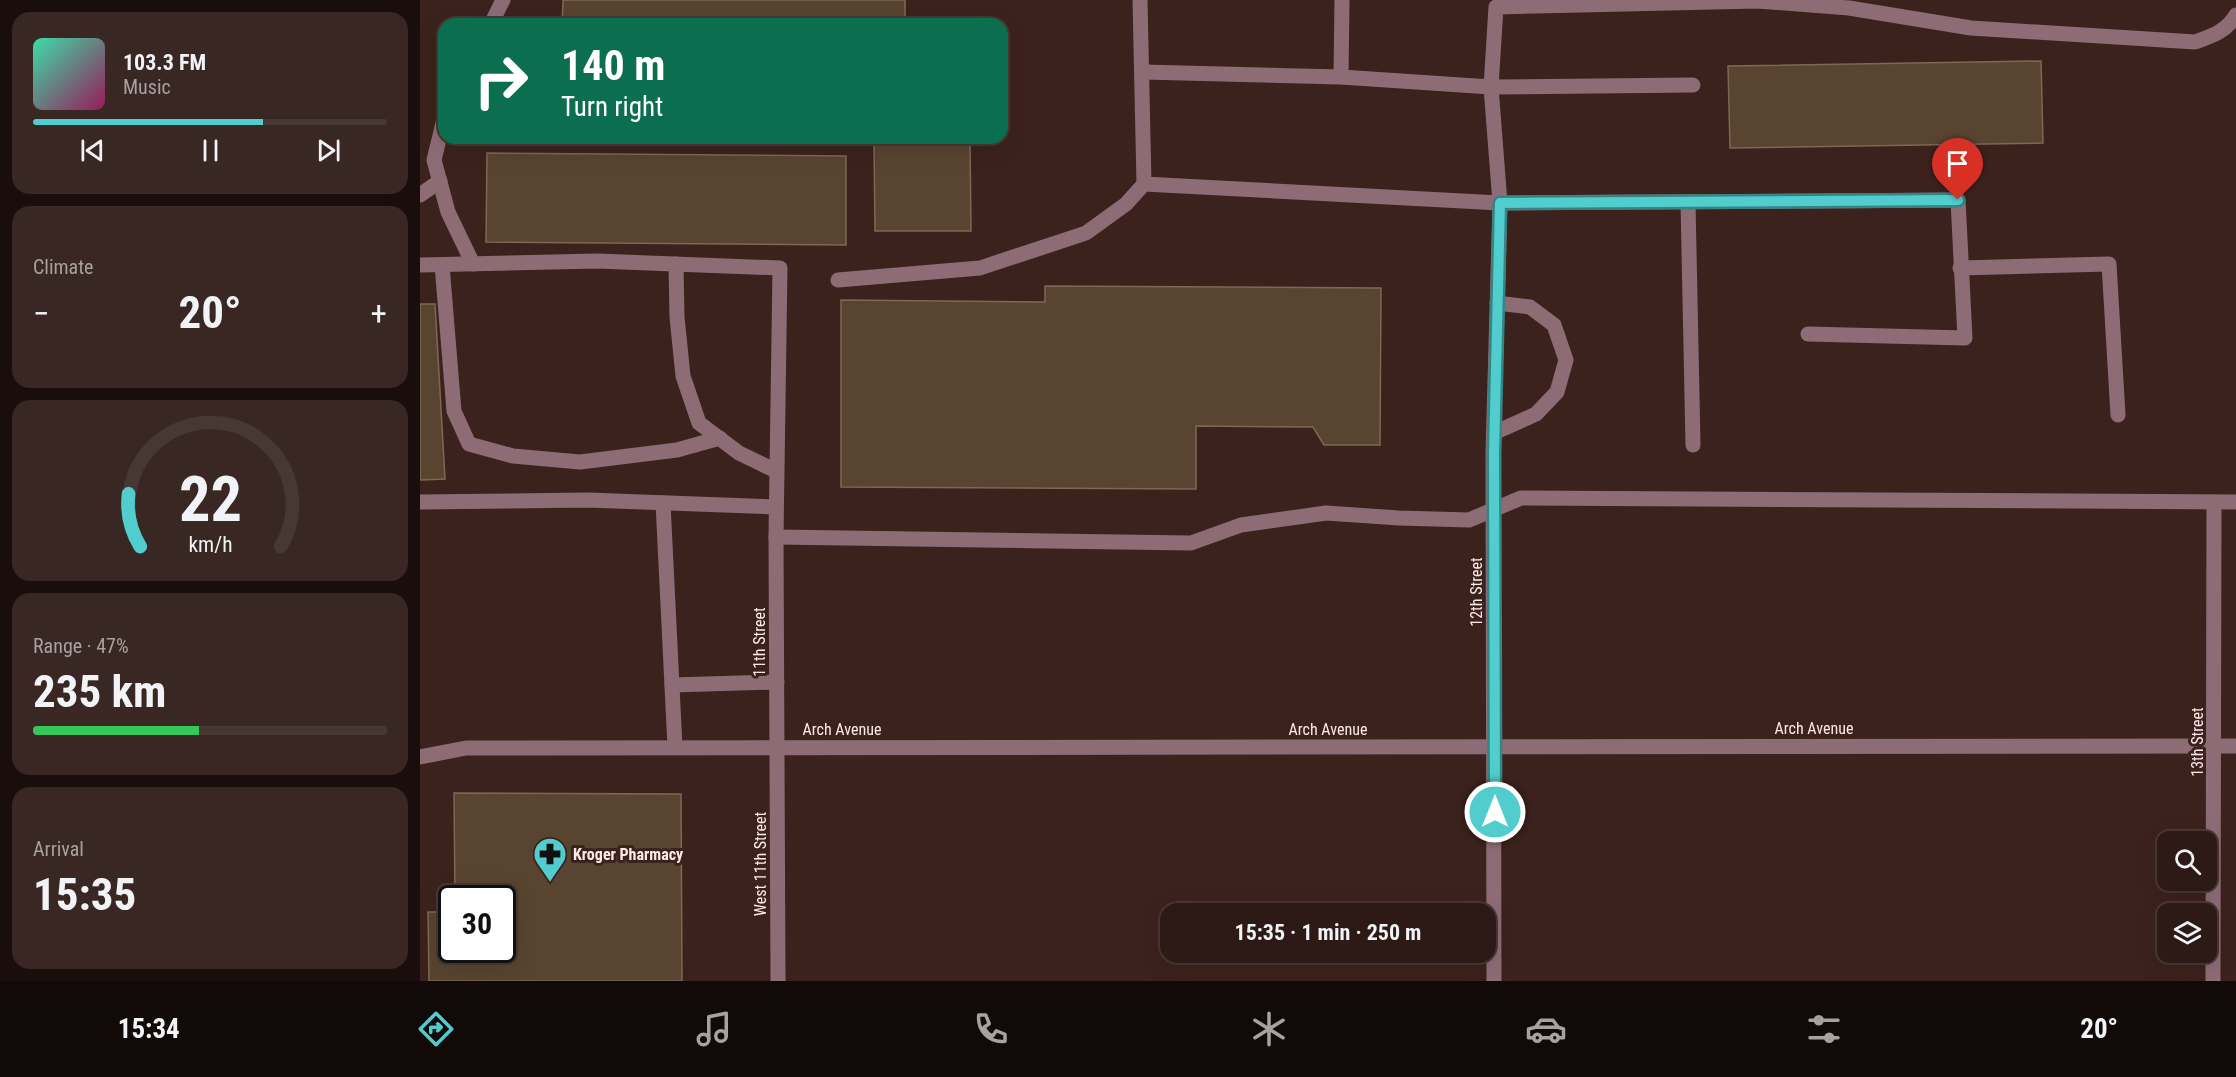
<!DOCTYPE html>
<meta charset="utf-8">
<style>
:root{--surface:#2d1a16;--page:#392723;--text:#f1f3f6;--muted:#a7a1a1;--line:#483835;--accent:#52cdcd}
body{margin:0;font-family:"Roboto Condensed",sans-serif;background:var(--page);color:var(--text);height:100vh;display:flex;flex-direction:column;font-size:22px;white-space:nowrap}
*{box-sizing:border-box;margin:0}
p{font-size:20px;color:var(--muted)}
.icon{flex:none;width:33px;height:33px;fill:none;stroke:currentColor;stroke-width:2;stroke-linecap:round;stroke-linejoin:round}
.map{position:relative;flex:1;overflow:hidden}
.details{display:flex;flex-direction:column;gap:12px;padding:12px;background:#190e0c;width:420px}
.details>*{flex:none}
.guide{position:absolute;left:18px;top:18px;width:570px;height:126px;border-radius:18px;box-shadow:0 6px 24px #0002,0 0 0 2px var(--line);background:#0b6e4f;color:#fff;overflow:hidden}
.tools{position:absolute;left:1737px;top:831px;display:grid;gap:12px}
.tools a{display:grid;place-items:center;width:60px;height:60px;border-radius:12px;background:var(--surface);box-shadow:0 6px 24px #0002,0 0 0 2px var(--line);font-size:30px}
.speed{position:absolute;left:18px;top:885px;display:flex;gap:12px;font-size:30px;font-weight:700;text-align:center}
.speed>*{display:grid;place-content:center;width:78px;height:78px;border-radius:50%;background:var(--surface);box-shadow:0 6px 24px #0002,0 0 0 2px var(--line);line-height:1}
.speed .limit{border:3px solid #111;border-radius:9px;background:#fff;color:#111}
.pin{position:absolute;display:grid;place-items:center;width:51px;height:51px;color:#fff;margin:-62px -26px;border-radius:50% 50% 50% 0;rotate:-45deg;box-shadow:0 0 6px #0007}
.pin .icon{rotate:45deg}
.me{position:absolute;width:66px;margin:-33px;rotate:0deg;stroke-linejoin:round;filter:drop-shadow(0 0 4px #0008)}
.turn{display:flex;align-items:center;gap:21px;height:126px;padding:0 24px;font-size:27px}
.turn .icon{width:78px;height:78px;stroke-width:2.5}
.turn b{display:block;font-size:42px;line-height:51px}
.big{font-size:45px;font-weight:700;line-height:1.1}
.details .widget{flex:1;display:flex;flex-direction:column;justify-content:center;gap:9px;min-width:0;padding:0 21px;border-radius:18px;background:var(--page)}
.details .dial{align-items:center;gap:0}
.dial svg{height:156px;overflow:visible;fill:none;stroke:var(--line);stroke-width:7;stroke-linecap:round;text-anchor:middle}
.dial text{fill:var(--text);stroke:none}
.song{display:flex;align-items:center;gap:18px}
.cover{width:72px;height:72px;border-radius:9px;background:linear-gradient(135deg,hsl(160 70% 55%),hsl(330 70% 35%))}
.played{height:6px;border-radius:3px;background:linear-gradient(90deg,var(--accent) 65%,var(--line) 65%)}
.keys{display:flex;justify-content:space-around;direction:ltr}
.heat{display:flex;justify-content:space-between;align-items:center;font-size:33px;direction:ltr}
.charge{height:9px;border-radius:4px;background:linear-gradient(90deg,#34c759 47%,var(--line) 0)}
.trip{position:absolute;left:740px;top:903px;width:336px;height:60px;border-radius:18px;background:var(--surface);box-shadow:0 6px 24px #0002,0 0 0 2px var(--line);font-weight:700;line-height:60px;text-align:center}
.dock{display:flex;height:96px;justify-content:space-around;align-items:center;background:#120a09;color:var(--muted)}
.dock .icon{width:42px;height:42px}
.dock .current{color:var(--accent)}
.dock b{font-size:27px;color:var(--text)}
main{display:flex;flex:1;min-height:0}
.map>svg:first-child{display:block}
.building{fill:#594431;stroke:#7e6854;stroke-width:1.5}
.lines{fill:none;stroke-linecap:round;stroke-linejoin:round}
.minor{stroke:#8d6c76;stroke-width:15}
.route-casing{stroke:#358585;stroke-width:15}
.route{stroke:#52cdcd;stroke-width:10}
.labels{text-anchor:middle;stroke-width:6;stroke-linejoin:round;paint-order:stroke}
.street-label{font-size:16px;fill:#fdeae6;stroke:#3c221d}
.poi-label{font-size:16px;font-weight:bold;fill:#fdeae6;stroke:#3c221d;text-anchor:start}
</style>
<main>
<section class="details">
<div class="widget">
<div class="song"><i class="cover"></i><div><b>103.3 FM</b><p>Music</p></div></div>
<div class="played"></div>
<div class="keys"><svg class="icon" aria-label="previous" viewBox="0 0 24 24"><path d="M18 5L8 12l10 7zM5 5v14"/></svg><svg class="icon" aria-label="pause" viewBox="0 0 24 24"><path d="M8 5v14M16 5v14"/></svg><svg class="icon" aria-label="next" viewBox="0 0 24 24"><path d="M6 5l10 7-10 7zM19 5v14"/></svg></div>
</div>
<div class="widget"><p>Climate</p>
<div class="heat"><a>−</a><b class="big">20°</b><a>+</a></div>
</div>
<div class="widget dial"><svg viewBox="0 0 100 80">
<path d="M14 69A42 42 0 1 1 86 69"/>
<path d="M14 69A42 42 0 0 1 8 42" stroke="#52cdcd"/>
<text x="50" y="56" font-size="32" font-weight="700">22</text>
<text x="50" y="72" font-size="11">km/h</text>
</svg></div>
<div class="widget"><p>Range · 47%</p><b class="big">235 km</b><div class="charge"></div></div>
<div class="widget"><p>Arrival</p><b class="big">15:35</b></div>
</section>
<div class="map">
<svg width="1816" height="981" viewBox="0 0 1816 981">
<rect width="100%" height="100%" fill="#3c221d"/>
<!-- building -->
<g class="building">
<path d="M143 0H485V24H142Z"/>
<path d="M1621 61 1623 143 1310 148 1308 66Z"/>
<path d="M454 141H550L551 231H455Z"/>
<path d="M67 153 426 156V245L66 242Z"/>
<path d="M625 286 961 288 960 445H904L893 427 776 426V489L421 487V300L625 302Z"/>
<path d="M0 304H15L25 479 0 480Z"/>
<path d="M34 793 261 794 262 981H9L8 912H32V950H82V898H35Z"/>
</g>
<g class="lines">
<!-- minor -->
<g class="minor">
<path d="M720 0 724 184 1080 203 1538 200 1545 338 1388 334"/>
<path d="M71 24 83 0"/>
<path d="M723 72 921 77 1071 87 1273 85"/>
<path d="M921 77 922 0"/>
<path d="M24 119 14 160 28 212 53 264"/>
<path d="M0 195 20 181"/>
<path d="M1268 202 1273 445"/>
<path d="M256 264 257 317 263 376 279 423 319 453 356 471"/>
<path d="M0 265 177 261 360 268 356 537 358 981"/>
<path d="M22 265 34 411 49 444 93 456 160 462 257 450 300 438"/>
<path d="M1540 268 1689 264 1698 415"/>
<path d="M418 280 560 268 666 233 706 204 724 184"/>
<path d="M1074 433 1116 414 1137 392 1146 360 1134 325 1110 307 1077 303"/>
<path d="M0 502 168 500 356 507"/>
<path d="M243 503 255 747"/>
<path d="M356 537 771 543 821 525 906 513 979 518 1049 520 1101 498 1816 502"/>
<path d="M252 685 357 682"/>
<path d="M0 757 46 748 1816 746"/>
<path d="M1074 981 1073 453 1080 203 1071 87 1076 7 1338 1 1429 8 1551 28 1775 42C1792 36 1807 31 1816 15"/>
<path d="M1793 981 1794 502"/>
</g>
</g>
<g class="lines">
<!-- route casing -->
<g class="route-casing">
<path id="route" d="M1075 812 1074 453 1080 203 1538 200"/>
</g>
<!-- route -->
<use href="#route" class="route"/>
</g>
<!-- icons -->
<defs>
<g id="pharmacy-pin" transform="scale(1.725)"><path d="M0 17L-7.5 6A9.5 9.5 0 1 1 7.5 6Z" fill="#52cdcd" stroke="#3c221d"/><path d="M-2-6h4v4h4v4h-4v4h-4v-4h-4v-4h4Z" fill="#111"/></g>
</defs>
<g fill-rule="evenodd">
<use href="#pharmacy-pin" x="130" y="854"/>
</g>
<g class="labels">
<!-- street labels -->
<g class="street-label">
<text transform="translate(1056 592) rotate(-90)" y="6">12th Street</text>
<text transform="translate(339 642) rotate(-90)" y="6">11th Street</text>
<text x="1394" y="734">Arch Avenue</text>
<text x="422" y="735">Arch Avenue</text>
<text x="908" y="735">Arch Avenue</text>
<text transform="translate(1777 742) rotate(-90)" y="6">13th Street</text>
<text transform="translate(340 864) rotate(-90)" y="6">West 11th Street</text>
</g>
<!-- poi labels -->
<g class="poi-label">
<text x="153" y="860">Kroger Pharmacy</text>
</g>
</g>
</svg>
<div class="tools">
<a><svg class="icon" aria-label="search" viewBox="0 0 24 24"><circle cx="10" cy="10" r="6"/><path d="M15 15l6 6"/></svg></a>
<a><svg class="icon" aria-label="layers" viewBox="0 0 24 24"><path d="M12 4l9 5-9 5-9-5zM3 14l9 5 9-5"/></svg></a>
</div>
<div class="speed"><div class="limit">30</div></div>
<div class="pin" style="left:1538px;top:200px;background:#d93025"><svg class="icon" aria-label="arrive" viewBox="0 0 24 24"><path d="M6 21V4h12l-3 4 3 4H6"/></svg></div>
<svg class="me" style="left:1075px;top:812px" viewBox="-20 -20 40 40"><circle r="17" fill="#52cdcd" stroke="#fff" stroke-width="3"/><path d="M0-11L8 9 0 5-8 9z" fill="#fff"/></svg>
<div class="trip">15:35 · 1 min · 250 m</div>
<div class="guide">
<div class="turn"><svg class="icon" aria-label="right" viewBox="0 0 24 24"><path d="M7 20v-9h11M14 6l5 5-5 5"/></svg><div><b>140 m</b>Turn right</div></div>
</div>
</div>
</main>
<nav class="dock">
<b>15:34</b>
<svg class="icon current" aria-label="directions" viewBox="0 0 24 24"><path d="M12 3l9 9-9 9-9-9zM9 14v-3h6M13 9l2 2-2 2"/></svg>
<svg class="icon" aria-label="music" viewBox="0 0 24 24"><path d="M9 18V5l10-2v13"/><circle cx="6" cy="18" r="3"/><circle cx="16" cy="16" r="3"/></svg>
<svg class="icon" aria-label="phone" viewBox="0 0 24 24"><path d="M5 4h4l2 5-3 2q2 4 5 5l2-3 5 2v4C11 20 4 13 5 4z"/></svg>
<svg class="icon" aria-label="climate" viewBox="0 0 24 24"><path d="M12 3v18M4 7l16 10M4 17L20 7"/></svg>
<svg class="icon" aria-label="car" viewBox="0 0 24 24"><path d="M5 17H2v-5l4-1 3-4h7l3 4 3 1v5h-3M9 17h6M6 11h13"/><circle cx="7" cy="17" r="2"/><circle cx="17" cy="17" r="2"/></svg>
<svg class="icon" aria-label="filters" viewBox="0 0 24 24"><path d="M4 7h16M4 17h16"/><circle cx="9" cy="7" r="2"/><circle cx="15" cy="17" r="2"/></svg>
<b>20°</b>
</nav>
